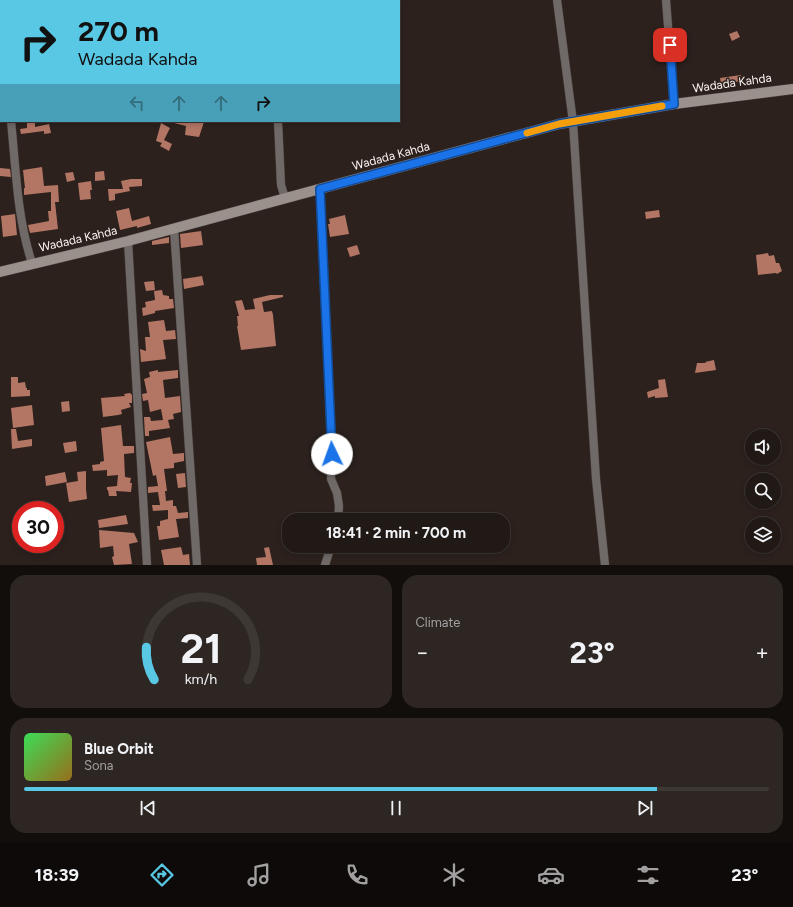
<!DOCTYPE html>
<meta charset="utf-8">
<style>
:root{--surface:#211916;--page:#2d2623;--text:#f1f3f6;--muted:#a2a0a1;--line:#3e3835;--accent:#59c8e5}
body{margin:0;font-family:Figtree,sans-serif;background:var(--page);color:var(--text);height:100vh;display:flex;flex-direction:column;font-size:15px;white-space:nowrap}
*{box-sizing:border-box;margin:0}
p{font-size:13px;color:var(--muted)}
.icon{flex:none;width:22px;height:22px;fill:none;stroke:currentColor;stroke-width:2;stroke-linecap:round;stroke-linejoin:round}
.map{position:relative;height:565px;overflow:hidden}
.panel{display:flex;flex-direction:column;gap:10px;padding:10px;background:#120e0c;flex:1}
.panel>*{flex:none}
.hud{position:absolute;left:0px;top:0px;width:400px;height:122px;box-shadow:0 2px 6px #0003,0 0 0 1px var(--line);background:#59c8e5;color:#111;overflow:hidden}
.controls{position:absolute;left:745px;top:429px;display:grid;gap:8px}
.controls a{display:grid;place-items:center;width:36px;height:36px;border-radius:50%;background:var(--surface);box-shadow:0 2px 6px #0003,0 0 0 1px var(--line);font-size:20px}
.speed{position:absolute;left:12px;top:501px;display:flex;gap:8px;font-size:20px;font-weight:700;text-align:center}
.speed>*{display:grid;place-content:center;width:52px;height:52px;border-radius:50%;background:var(--surface);box-shadow:0 2px 6px #0003,0 0 0 1px var(--line);line-height:1}
.speed .limit{border:6px solid #d22;background:#fff;color:#111}
.pin{position:absolute;display:grid;place-items:center;width:34px;height:34px;color:#fff;margin:-17px;border-radius:8px;box-shadow:0 2px 6px #0006}
.me{position:absolute;width:44px;margin:-22px;rotate:357deg;stroke-linejoin:round;filter:drop-shadow(0 0 3px #0008)}
.turn{display:flex;align-items:center;gap:14px;height:84px;padding:0 12px;font-size:18px}
.turn .icon{width:52px;height:52px;stroke-width:2.5}
.turn b{display:block;font-size:28px;line-height:34px}
.lanes{display:flex;align-items:center;height:38px;padding:0 12px;background:#0003;justify-content:center;gap:20px;direction:ltr}
.lanes .off{opacity:.35}
.big{font-size:30px;font-weight:700;line-height:1.1}
.panel .card{flex:1;display:flex;flex-direction:column;justify-content:center;gap:6px;min-width:0;padding:0 14px;border-radius:16px;background:var(--page)}
.panel .dial{align-items:center;gap:0}
.dial svg{height:104px;overflow:visible;fill:none;stroke:var(--line);stroke-width:7;stroke-linecap:round;text-anchor:middle}
.dial text{fill:var(--text);stroke:none}
.song{display:flex;align-items:center;gap:12px}
.cover{width:48px;height:48px;border-radius:6px;background:linear-gradient(135deg,hsl(130 70% 55%),hsl(40 70% 35%))}
.played{height:4px;border-radius:2px;background:linear-gradient(90deg,var(--accent) 85%,var(--line) 85%)}
.keys{display:flex;justify-content:space-around;direction:ltr}
.heat{display:flex;justify-content:space-between;align-items:center;font-size:22px;direction:ltr}
.panel .tiles{flex:1;display:grid;gap:10px;grid-template-columns:1fr 1fr}
.card:last-child{grid-column:span 2}
.trip{position:absolute;left:282px;top:513px;width:228px;height:40px;border-radius:16px;background:var(--surface);box-shadow:0 2px 6px #0003,0 0 0 1px var(--line);font-weight:700;line-height:40px;text-align:center}
.tabs{display:flex;height:64px;justify-content:space-around;align-items:center;background:#0d0a09;color:var(--muted)}
.tabs .icon{width:28px;height:28px}
.tabs .selected{color:var(--accent)}
.tabs b{font-size:18px;color:var(--text)}
.map>svg:first-child{display:block}
.building{fill:#b37664}
.lines{fill:none;stroke-linecap:round;stroke-linejoin:round}
.minor-casing{stroke:#493e3b;stroke-width:9}
.secondary-casing{stroke:#493e3b;stroke-width:11}
.minor{stroke:#6f6967;stroke-width:8}
.secondary{stroke:#9a908c;stroke-width:10}
.route-casing{stroke:#114b97;stroke-width:10}
.route{stroke:#1a73e8;stroke-width:7}
.slow{stroke:#f59e0b;stroke-width:7}
.labels{text-anchor:middle;stroke-width:3;stroke-linejoin:round;paint-order:stroke}
.street-label{font-size:12px;fill:#fbf3f0;stroke:#2c211d}
</style>
<div class="map">
<svg width="793" height="565" viewBox="0 0 793 565">
<rect width="100%" height="100%" fill="#2c211d"/>
<!-- building -->
<g class="building">
<path d="M737 31 740 37 732 41 729 34Z"/>
<path d="M741 75 742 81 721 84 720 78Z"/>
<path d="M27 121H35V127L49 124 51 133 44 134V131L21 134 20 129 27 128Z"/>
<path d="M175 121H201L204 122 199 137 185 135 186 126 174 123Z"/>
<path d="M161 123 170 128 164 140 172 144 169 151 160 146 162 143 156 141Z"/>
<path d="M42 167 44 186 58 185 59 202H55L58 229 30 233 28 225 49 221 48 211H51V192L24 195V188H25L23 170Z"/>
<path d="M0 168 10 169 11 177 0 176Z"/>
<path d="M104 171 105 180 95 181V172Z"/>
<path d="M73 172 75 180 67 182 65 173Z"/>
<path d="M131 179H142V186L129 187 130 191 115 194V200L109 201 108 189H123L121 181Z"/>
<path d="M91 181 92 190H90L91 199 80 200 78 183Z"/>
<path d="M129 208 132 221 149 216 151 224 137 228V226L120 230 116 211Z"/>
<path d="M659 210 660 217 646 219 645 212Z"/>
<path d="M15 214 17 235 3 237 1 216Z"/>
<path d="M345 215 349 234 330 237 328 224H330L329 219Z"/>
<path d="M201 231 203 245 181 248 180 234Z"/>
<path d="M169 237V243L152 245V241Z"/>
<path d="M357 245 360 254 350 257 347 248Z"/>
<path d="M768 253 769 256 774 255 776 263H779L782 271 777 274 776 273 758 275 756 255Z"/>
<path d="M202 276 204 285 184 289 183 279Z"/>
<path d="M154 281 155 290 146 291 144 282Z"/>
<path d="M162 290 163 295 169 296V299H173L174 308 155 311V313L143 316 142 308 146 307 145 302 155 300 154 291Z"/>
<path d="M270 295H283V297L262 302 264 312 272 311 273 315 276 346 241 350 237 326H238L237 316H239L235 301 242 300 245 310 255 309 253 299Z"/>
<path d="M164 320 166 331 175 330 176 339 163 340 166 359 141 362 140 349 146 351 145 337H150L148 322Z"/>
<path d="M714 360 716 370 695 373 697 363H706L705 362Z"/>
<path d="M158 370V372L178 370V378L163 380 165 398 180 396 181 412 173 414 174 419 168 420 170 428 149 431V436H145L144 417H150L151 421 163 420 161 409 150 412 148 400 143 401 142 394 147 393 144 379 150 377 149 372Z"/>
<path d="M11 377H18V383L25 382 26 388H27V390H30V396L11 397Z"/>
<path d="M665 379 668 397 655 398V396L648 398 647 392 659 388 658 380Z"/>
<path d="M130 393 132 395V403H129L131 407 121 410 122 414 118 415 103 417 101 398 125 396 124 394Z"/>
<path d="M69 401 70 411 62 412 61 402Z"/>
<path d="M32 405 34 425 13 428 11 408Z"/>
<path d="M121 425 123 446H134V453L124 454 125 477 131 478 130 483H132L131 492 116 491 117 496H109L108 490H107V487L117 486 118 475 107 476V470L93 471 92 465 100 464V462L104 461 101 428Z"/>
<path d="M11 429H16L18 441 32 439V446L12 449Z"/>
<path d="M170 437 173 454 184 453V461L174 463V468L164 469 167 491H165L166 501 173 500V506H176L178 513 188 512V518L176 519 179 537 159 540 157 526H160V521L168 519V510L153 511 152 505H160L158 492 148 493V487L158 486 156 475 153 476 146 442Z"/>
<path d="M76 441 77 451 65 453 63 443Z"/>
<path d="M86 471V489L87 499 69 502 66 483 78 481 77 472Z"/>
<path d="M65 472 67 482 46 486 45 476Z"/>
<path d="M185 473 186 487 178 488 176 474Z"/>
<path d="M126 515 128 524 99 528 98 520Z"/>
<path d="M99 530 134 533 138 542 129 544 132 564 114 565 112 557 114 556 113 546 100 548Z"/>
<path d="M181 547 183 555 189 554 190 565H164L161 550Z"/>
<path d="M269 547 273 565H257L256 558 266 557 264 548Z"/>
</g>
<g class="lines">
<!-- minor casing -->
<g class="minor-casing">
<g id="minor">
<path d="M7 0V1"/>
<path d="M270 0V1"/>
<path d="M557 0 573 122 596 479 605 565"/>
<path d="M666 0 674 104"/>
<path d="M125 1 126 0"/>
<path d="M0 14H1"/>
<path d="M11 121C16 169 17 218 32 263"/>
<path d="M278 121 281 185 285 198"/>
<path d="M320 189 332 454 331 479 337 493 339 506 338 520"/>
<path d="M174 229 197 565"/>
<path d="M128 241 147 565"/>
<path d="M325 565 331 546"/>
</g>
</g>
<!-- secondary casing -->
<g class="secondary-casing">
<path id="secondary" d="M0 272 128 241 559 124 674 104 793 89"/>
</g>
<!-- minor -->
<use href="#minor" class="minor"/>
<!-- secondary -->
<use href="#secondary" class="secondary"/>
</g>
<g class="lines">
<!-- route casing -->
<g class="route-casing">
<path id="route" d="M332 454 320 189 559 124 674 104 670 45"/>
</g>
<!-- route -->
<use href="#route" class="route"/>
<!-- slow -->
<path class="slow" d="M527 133 559 124 662 106"/>
</g>
<g class="labels">
<!-- street labels -->
<g class="street-label">
<text transform="translate(732 83) rotate(-8)" y="4">Wadada Kahda</text>
<text transform="translate(391 156) rotate(-15)" y="4">Wadada Kahda</text>
<text transform="translate(78 239) rotate(-13)" y="4">Wadada Kahda</text>
</g>
</g>
</svg>
<div class="controls">
<a><svg class="icon" aria-label="sound" viewBox="0 0 24 24"><path d="M4 9h4l5-4v14l-5-4H4zM17 9q2 3 0 6"/></svg></a>
<a><svg class="icon" aria-label="search" viewBox="0 0 24 24"><circle cx="10" cy="10" r="6"/><path d="M15 15l6 6"/></svg></a>
<a><svg class="icon" aria-label="layers" viewBox="0 0 24 24"><path d="M12 4l9 5-9 5-9-5zM3 14l9 5 9-5"/></svg></a>
</div>
<div class="speed"><div class="limit">30</div></div>
<div class="pin" style="left:670px;top:45px;background:#d93025"><svg class="icon" aria-label="arrive" viewBox="0 0 24 24"><path d="M6 21V4h12l-3 4 3 4H6"/></svg></div>
<svg class="me" style="left:332px;top:454px" viewBox="-20 -20 40 40"><circle r="19" fill="#fff"/><path d="M0-13L10 11 0 6-10 11z" fill="#1a73e8"/></svg>
<div class="trip">18:41 · 2 min · 700 m</div>
<div class="hud">
<div class="turn"><svg class="icon" aria-label="right" viewBox="0 0 24 24"><path d="M7 20v-9h11M14 6l5 5-5 5"/></svg><div><b>270 m</b>Wadada Kahda</div></div>
<div class="lanes"><svg class="icon off" aria-label="left" viewBox="0 0 24 24"><path d="M17 20v-9H6M10 6l-5 5 5 5"/></svg><svg class="icon off" aria-label="ahead" viewBox="0 0 24 24"><path d="M12 20V5M6 11l6-6 6 6"/></svg><svg class="icon off" aria-label="ahead" viewBox="0 0 24 24"><path d="M12 20V5M6 11l6-6 6 6"/></svg><svg class="icon" aria-label="right" viewBox="0 0 24 24"><path d="M7 20v-9h11M14 6l5 5-5 5"/></svg></div>
</div>
</div>
<section class="panel">
<div class="tiles">
<div class="card dial"><svg viewBox="0 0 100 80">
<path d="M14 69A42 42 0 1 1 86 69"/>
<path d="M14 69A42 42 0 0 1 8 44" stroke="#59c8e5"/>
<text x="50" y="56" font-size="32" font-weight="700">21</text>
<text x="50" y="72" font-size="11">km/h</text>
</svg></div>
<div class="card"><p>Climate</p>
<div class="heat"><a>−</a><b class="big">23°</b><a>+</a></div>
</div>
<div class="card">
<div class="song"><i class="cover"></i><div><b>Blue Orbit</b><p>Sona</p></div></div>
<div class="played"></div>
<div class="keys"><svg class="icon" aria-label="previous" viewBox="0 0 24 24"><path d="M18 5L8 12l10 7zM5 5v14"/></svg><svg class="icon" aria-label="pause" viewBox="0 0 24 24"><path d="M8 5v14M16 5v14"/></svg><svg class="icon" aria-label="next" viewBox="0 0 24 24"><path d="M6 5l10 7-10 7zM19 5v14"/></svg></div>
</div>
</div>
</section>
<nav class="tabs">
<b>18:39</b>
<svg class="icon selected" aria-label="directions" viewBox="0 0 24 24"><path d="M12 3l9 9-9 9-9-9zM9 14v-3h6M13 9l2 2-2 2"/></svg>
<svg class="icon" aria-label="music" viewBox="0 0 24 24"><path d="M9 18V5l10-2v13"/><circle cx="6" cy="18" r="3"/><circle cx="16" cy="16" r="3"/></svg>
<svg class="icon" aria-label="phone" viewBox="0 0 24 24"><path d="M5 4h4l2 5-3 2q2 4 5 5l2-3 5 2v4C11 20 4 13 5 4z"/></svg>
<svg class="icon" aria-label="climate" viewBox="0 0 24 24"><path d="M12 3v18M4 7l16 10M4 17L20 7"/></svg>
<svg class="icon" aria-label="car" viewBox="0 0 24 24"><path d="M5 17H2v-5l4-1 3-4h7l3 4 3 1v5h-3M9 17h6M6 11h13"/><circle cx="7" cy="17" r="2"/><circle cx="17" cy="17" r="2"/></svg>
<svg class="icon" aria-label="filters" viewBox="0 0 24 24"><path d="M4 7h16M4 17h16"/><circle cx="9" cy="7" r="2"/><circle cx="15" cy="17" r="2"/></svg>
<b>23°</b>
</nav>
